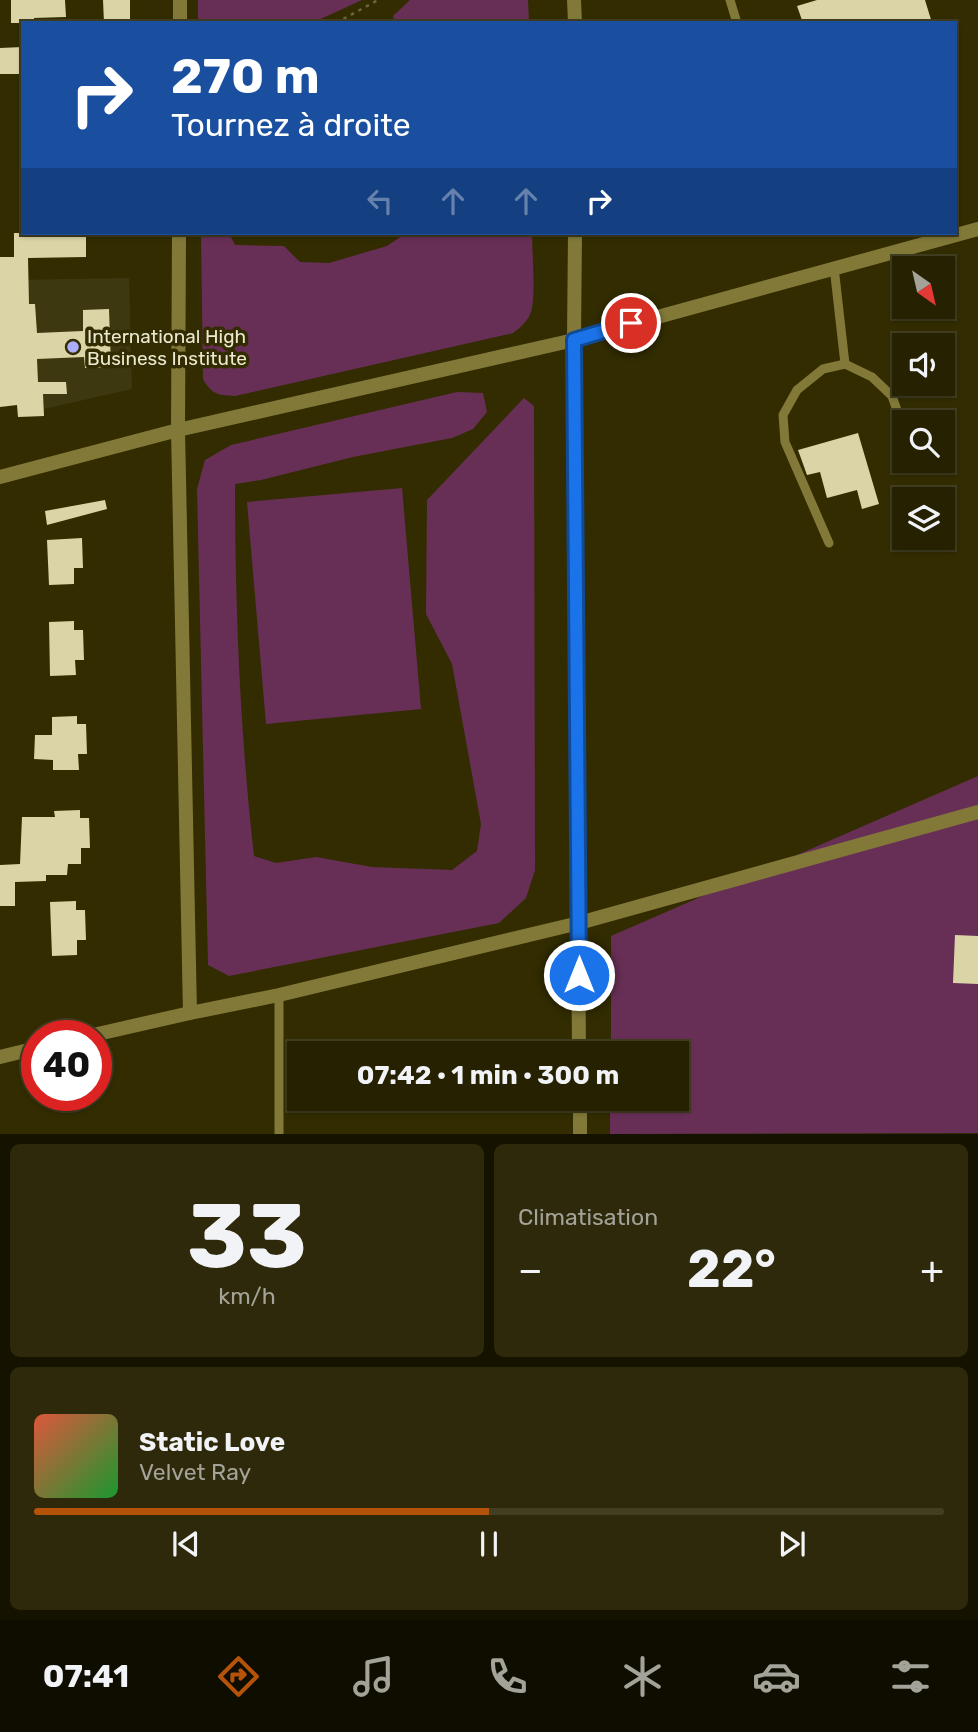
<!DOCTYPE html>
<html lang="fr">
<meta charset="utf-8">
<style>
:root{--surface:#262100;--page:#2e290a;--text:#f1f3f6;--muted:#a4a399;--line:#423e22;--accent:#b45309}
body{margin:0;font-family:Rubik,sans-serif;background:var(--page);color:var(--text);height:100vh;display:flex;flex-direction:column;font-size:26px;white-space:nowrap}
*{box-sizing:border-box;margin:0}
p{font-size:23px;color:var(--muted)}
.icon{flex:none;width:38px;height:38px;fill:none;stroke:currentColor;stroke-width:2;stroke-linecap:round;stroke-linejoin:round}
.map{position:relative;height:1134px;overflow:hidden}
.sheet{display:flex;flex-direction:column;gap:10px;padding:10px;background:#151200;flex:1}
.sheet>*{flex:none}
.banner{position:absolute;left:21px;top:21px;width:936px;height:214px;border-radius:0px;box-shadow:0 2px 5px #0004,0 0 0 2px var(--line);background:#1a4fa0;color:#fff;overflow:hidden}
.needle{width:46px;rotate:146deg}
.tools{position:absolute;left:892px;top:256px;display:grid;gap:14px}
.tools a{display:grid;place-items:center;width:63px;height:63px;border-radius:0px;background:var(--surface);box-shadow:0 2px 5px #0004,0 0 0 2px var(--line);font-size:35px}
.speed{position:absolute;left:21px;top:1020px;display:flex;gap:14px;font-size:35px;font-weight:700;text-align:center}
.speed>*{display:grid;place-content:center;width:91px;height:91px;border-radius:50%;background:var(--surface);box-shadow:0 2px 5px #0004,0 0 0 2px var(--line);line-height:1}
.speed .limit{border:10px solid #d22;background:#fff;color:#111}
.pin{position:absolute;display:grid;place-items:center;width:60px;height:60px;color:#fff;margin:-30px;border:4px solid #fff;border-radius:50%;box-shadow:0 2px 7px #0007}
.me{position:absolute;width:77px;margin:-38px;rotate:0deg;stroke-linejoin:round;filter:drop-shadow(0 0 5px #0008)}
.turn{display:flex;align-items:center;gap:24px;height:147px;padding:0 35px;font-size:32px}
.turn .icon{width:91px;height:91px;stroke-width:2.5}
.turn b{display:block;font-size:49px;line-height:60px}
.lanes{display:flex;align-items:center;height:66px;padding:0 35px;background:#0003;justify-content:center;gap:35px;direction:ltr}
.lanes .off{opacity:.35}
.big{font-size:52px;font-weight:700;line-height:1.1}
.sheet .card{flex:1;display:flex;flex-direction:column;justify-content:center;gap:10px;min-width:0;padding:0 24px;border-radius:10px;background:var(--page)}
.sheet .dial{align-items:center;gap:0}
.dial b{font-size:91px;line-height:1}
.song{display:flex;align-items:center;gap:21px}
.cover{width:84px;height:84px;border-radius:10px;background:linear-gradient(135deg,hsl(10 70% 55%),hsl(130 70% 35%))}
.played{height:7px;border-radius:4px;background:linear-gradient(90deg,var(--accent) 50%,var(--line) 50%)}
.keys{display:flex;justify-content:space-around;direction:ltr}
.heat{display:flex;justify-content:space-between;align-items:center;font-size:38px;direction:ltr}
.sheet .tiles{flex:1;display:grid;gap:10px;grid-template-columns:1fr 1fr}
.card:last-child{grid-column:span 2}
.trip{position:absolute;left:287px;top:1041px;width:402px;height:70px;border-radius:0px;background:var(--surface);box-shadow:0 2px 5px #0004,0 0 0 2px var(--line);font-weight:700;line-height:70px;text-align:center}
.dock{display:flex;height:112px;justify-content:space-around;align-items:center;background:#0f0d00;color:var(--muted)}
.dock .icon{width:49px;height:49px}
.dock .selected{color:var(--accent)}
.dock b{font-size:32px;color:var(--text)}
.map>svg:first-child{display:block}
.built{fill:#3e3810}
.green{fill:#682f56}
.building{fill:#dbd4a6}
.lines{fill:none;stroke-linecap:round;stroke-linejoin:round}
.path{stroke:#6b6640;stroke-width:2.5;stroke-dasharray:3.5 5;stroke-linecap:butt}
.service{stroke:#827938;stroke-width:9}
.minor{stroke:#827938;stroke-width:14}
.tertiary{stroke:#827938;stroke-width:14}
.route-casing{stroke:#114b97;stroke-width:18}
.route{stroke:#1a73e8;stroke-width:12}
.poi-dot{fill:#abaffb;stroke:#322c00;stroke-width:2.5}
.labels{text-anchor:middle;stroke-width:7;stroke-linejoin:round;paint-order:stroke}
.poi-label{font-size:19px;fill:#ebe9d1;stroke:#322c00;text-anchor:start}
</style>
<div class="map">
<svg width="978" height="1134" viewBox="0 0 978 1134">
<rect width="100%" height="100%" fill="#322c00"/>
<!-- built -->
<path class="built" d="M129 278 132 389 44 409V416L18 417 12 280Z"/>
<!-- green -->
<g class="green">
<path d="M198 0H362L312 23H198Z"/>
<path d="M410 0H528L529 23H395L393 16Z"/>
<path d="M201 233H229L235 245 284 246 300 262 329 263 387 246 406 233H532C532 252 536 296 531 312 528 321 520 328 513 333L235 396C219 395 212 395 203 379Z"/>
<path d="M457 392 483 393 487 412 473 429 452 438 353 457 261 480 235 484C235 608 240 732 254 856L276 863 316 857 372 867 452 870 477 851 481 824 452 664 426 614 427 500 524 398 534 406 535 870 526 898 499 923 229 976 208 965 197 489 205 460 231 445Z"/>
<path d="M402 488 421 709 266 724 247 502Z"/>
<path d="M978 776V1133L610 1134V1099H677V1054L611 1053V936Z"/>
</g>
<!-- building -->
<g class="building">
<path d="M11 0H65L66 17 34 18V23H11Z"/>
<path d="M103 0H130V23H104Z"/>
<path d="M817 0H925L932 23H803L797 6Z"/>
<path d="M23 47V74H0V48Z"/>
<path d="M14 233H86V257L28 258 29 304H35L37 333 83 331V310L109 309 111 367 85 368 84 357 37 359 38 382H66L67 394H43L44 416 18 417 17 405 0 407V257H14Z"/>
<path d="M858 433 879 504 862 509 857 490 827 498 820 472 807 475 798 450Z"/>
<path d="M105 500 107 509 47 525 45 511Z"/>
<path d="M82 538 83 568H74V584L49 585 47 540Z"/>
<path d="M74 621V630H83L84 660H75L76 675 50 676 49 622Z"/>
<path d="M77 716V724H86L87 754H78L79 770H53V760L34 759 35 735H52V717Z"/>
<path d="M80 810V818H89L90 848H81V864H68L67 875H46V881L15 882V906H0V865L20 864 22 817H55L54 811Z"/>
<path d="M76 901V910H85L86 940H77V955L52 956 50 902Z"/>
<path d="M955 935 978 936V984L953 983Z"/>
</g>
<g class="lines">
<!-- path -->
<path class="path" d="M336 23 378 0"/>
<!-- service -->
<g class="service">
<path d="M730 0 737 23"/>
<path d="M845 364 872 377 892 396 905 433 901 455"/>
<path d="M829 543 785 442 783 415 797 390 823 369 845 364 834 267"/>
<path d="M279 1134V995"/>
</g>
<!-- minor -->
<g class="minor">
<path d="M180 23V0"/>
<path d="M179 233 178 430 190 1013"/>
<path d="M0 477 178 430 574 340 978 229"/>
</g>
<!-- tertiary -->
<g class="tertiary">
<path d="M574 0 575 23"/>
<path d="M575 233 574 340 579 1054"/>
<path d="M89 1036 190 1013 279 995 579 923 978 812"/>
<path d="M0 1057 37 1048"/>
<path d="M580 1099V1134"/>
</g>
</g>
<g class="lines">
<!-- route casing -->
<g class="route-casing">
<path id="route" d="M579 975 574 340 631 323"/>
</g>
<!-- route -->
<use href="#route" class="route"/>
</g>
<!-- markers -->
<circle class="poi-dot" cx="73" cy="347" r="7"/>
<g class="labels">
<!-- poi labels -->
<g class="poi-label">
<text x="87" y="343">International High<tspan x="87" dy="22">Business Institute</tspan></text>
</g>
</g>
</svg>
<div class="tools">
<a><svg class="needle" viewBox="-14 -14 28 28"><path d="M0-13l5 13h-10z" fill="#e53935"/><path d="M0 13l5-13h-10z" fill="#a4a399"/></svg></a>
<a><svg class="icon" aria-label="sound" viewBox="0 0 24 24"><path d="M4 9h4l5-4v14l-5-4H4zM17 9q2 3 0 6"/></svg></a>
<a><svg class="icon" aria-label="search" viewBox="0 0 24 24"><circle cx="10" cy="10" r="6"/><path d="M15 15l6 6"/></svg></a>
<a><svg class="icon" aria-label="layers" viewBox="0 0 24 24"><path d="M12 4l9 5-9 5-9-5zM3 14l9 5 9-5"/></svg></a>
</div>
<div class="speed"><div class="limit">40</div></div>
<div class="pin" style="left:631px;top:323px;background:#d93025"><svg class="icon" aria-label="arrive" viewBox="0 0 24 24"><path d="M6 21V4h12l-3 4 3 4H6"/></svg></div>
<svg class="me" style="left:579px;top:975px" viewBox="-20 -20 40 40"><circle r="17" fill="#1a73e8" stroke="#fff" stroke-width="3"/><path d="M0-11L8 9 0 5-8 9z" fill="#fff"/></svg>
<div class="trip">07:42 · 1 min · 300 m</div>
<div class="banner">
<div class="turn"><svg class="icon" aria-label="right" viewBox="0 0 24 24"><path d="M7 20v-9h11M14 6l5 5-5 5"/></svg><div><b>270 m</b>Tournez à droite</div></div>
<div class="lanes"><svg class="icon off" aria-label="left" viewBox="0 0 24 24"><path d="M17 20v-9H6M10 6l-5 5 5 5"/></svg><svg class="icon off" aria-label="ahead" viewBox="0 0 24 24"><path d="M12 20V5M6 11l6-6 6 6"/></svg><svg class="icon off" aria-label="ahead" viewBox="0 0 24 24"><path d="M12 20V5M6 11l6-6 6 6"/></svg><svg class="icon" aria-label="right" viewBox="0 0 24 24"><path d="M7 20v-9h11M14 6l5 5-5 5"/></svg></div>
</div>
</div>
<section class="sheet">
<div class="tiles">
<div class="card dial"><b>33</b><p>km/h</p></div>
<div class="card"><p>Climatisation</p>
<div class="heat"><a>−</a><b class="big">22°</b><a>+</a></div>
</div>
<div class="card">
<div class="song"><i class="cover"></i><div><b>Static Love</b><p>Velvet Ray</p></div></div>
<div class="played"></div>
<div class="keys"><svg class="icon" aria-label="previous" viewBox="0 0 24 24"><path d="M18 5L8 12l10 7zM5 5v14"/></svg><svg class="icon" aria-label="pause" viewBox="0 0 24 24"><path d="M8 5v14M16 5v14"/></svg><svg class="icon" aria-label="next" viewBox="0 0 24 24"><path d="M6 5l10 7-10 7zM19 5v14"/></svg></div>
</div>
</div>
</section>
<nav class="dock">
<b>07:41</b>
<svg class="icon selected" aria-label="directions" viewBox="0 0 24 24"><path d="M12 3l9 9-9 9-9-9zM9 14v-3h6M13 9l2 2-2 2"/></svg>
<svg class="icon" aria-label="music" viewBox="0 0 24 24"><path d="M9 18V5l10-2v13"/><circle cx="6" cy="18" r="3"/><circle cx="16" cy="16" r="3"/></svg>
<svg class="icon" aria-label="phone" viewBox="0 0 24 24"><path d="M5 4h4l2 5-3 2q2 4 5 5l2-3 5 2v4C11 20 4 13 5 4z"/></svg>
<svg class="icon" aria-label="climate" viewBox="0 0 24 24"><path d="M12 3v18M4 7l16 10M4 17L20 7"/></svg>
<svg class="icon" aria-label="car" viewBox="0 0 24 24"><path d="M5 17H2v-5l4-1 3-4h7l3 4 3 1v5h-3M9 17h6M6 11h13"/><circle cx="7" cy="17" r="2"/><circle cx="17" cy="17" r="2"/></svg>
<svg class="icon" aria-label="filters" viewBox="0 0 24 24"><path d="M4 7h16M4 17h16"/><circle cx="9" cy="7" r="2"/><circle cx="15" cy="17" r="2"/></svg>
</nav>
